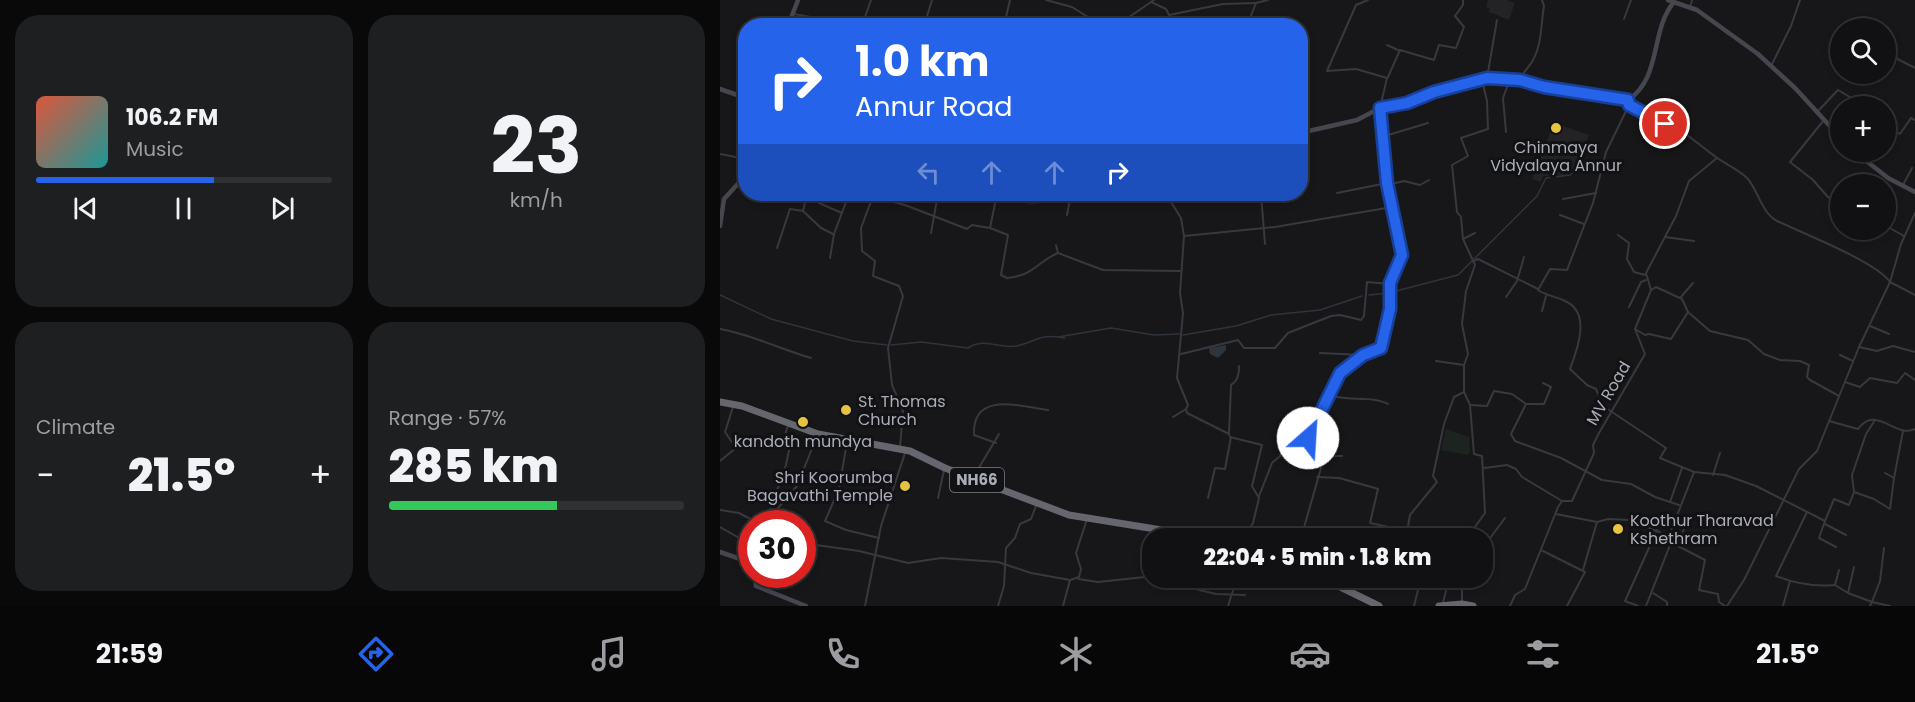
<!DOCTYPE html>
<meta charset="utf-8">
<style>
:root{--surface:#111113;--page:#1e1f21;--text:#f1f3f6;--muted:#9c9da0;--line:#303133;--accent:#2563eb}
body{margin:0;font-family:Poppins,sans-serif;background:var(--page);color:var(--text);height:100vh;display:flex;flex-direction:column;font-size:22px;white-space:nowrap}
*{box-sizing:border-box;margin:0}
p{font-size:20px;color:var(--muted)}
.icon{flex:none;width:33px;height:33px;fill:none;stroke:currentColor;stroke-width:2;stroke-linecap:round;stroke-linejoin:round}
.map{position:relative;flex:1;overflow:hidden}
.panel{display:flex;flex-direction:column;gap:15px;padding:15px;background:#09090a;width:720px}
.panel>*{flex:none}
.top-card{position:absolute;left:18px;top:18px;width:570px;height:183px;border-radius:24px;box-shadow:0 3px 9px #0003,0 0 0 2px var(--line);background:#2563eb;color:#fff;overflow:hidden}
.fabs{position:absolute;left:1110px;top:18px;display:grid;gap:12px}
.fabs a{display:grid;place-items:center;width:66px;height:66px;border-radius:50%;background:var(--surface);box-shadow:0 3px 9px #0003,0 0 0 2px var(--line);font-size:30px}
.speed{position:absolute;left:18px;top:510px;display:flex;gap:12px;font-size:30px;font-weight:700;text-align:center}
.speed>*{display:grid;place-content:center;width:78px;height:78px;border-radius:50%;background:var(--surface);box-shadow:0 3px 9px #0003,0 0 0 2px var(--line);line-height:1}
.speed .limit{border:9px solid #d22;background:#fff;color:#111}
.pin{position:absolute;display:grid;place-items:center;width:51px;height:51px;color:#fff;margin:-26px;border:3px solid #fff;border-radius:50%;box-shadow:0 2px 6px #0007}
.me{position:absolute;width:66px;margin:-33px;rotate:26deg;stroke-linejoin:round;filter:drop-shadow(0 0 4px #0008)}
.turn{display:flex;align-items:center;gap:21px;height:126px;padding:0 18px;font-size:27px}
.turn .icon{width:78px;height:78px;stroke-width:2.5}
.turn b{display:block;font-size:42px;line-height:51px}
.lanes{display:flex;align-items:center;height:57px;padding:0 18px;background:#0003;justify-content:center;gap:30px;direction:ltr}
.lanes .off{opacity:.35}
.big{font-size:45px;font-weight:800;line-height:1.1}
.panel .card{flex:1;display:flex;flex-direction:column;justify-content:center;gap:9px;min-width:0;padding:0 21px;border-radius:24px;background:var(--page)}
.panel .dial{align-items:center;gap:0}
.dial b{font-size:78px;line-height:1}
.song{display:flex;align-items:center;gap:18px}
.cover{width:72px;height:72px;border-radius:9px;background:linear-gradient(135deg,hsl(10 70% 55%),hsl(180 70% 35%))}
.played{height:6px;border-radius:3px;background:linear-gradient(90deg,var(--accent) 60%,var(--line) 60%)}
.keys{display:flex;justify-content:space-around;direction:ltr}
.heat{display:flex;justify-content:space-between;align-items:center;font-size:33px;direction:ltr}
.charge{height:9px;border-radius:4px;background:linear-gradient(90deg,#34c759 57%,var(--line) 0)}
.panel .tiles{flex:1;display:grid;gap:15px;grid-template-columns:repeat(2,1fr)}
.trip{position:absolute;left:422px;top:528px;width:351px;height:60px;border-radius:24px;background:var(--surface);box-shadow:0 3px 9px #0003,0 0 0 2px var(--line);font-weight:800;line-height:60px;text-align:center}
.menu{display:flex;height:96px;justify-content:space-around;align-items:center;background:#070708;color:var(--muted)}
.menu .icon{width:42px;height:42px}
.menu .current{color:var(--accent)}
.menu b{font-size:27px;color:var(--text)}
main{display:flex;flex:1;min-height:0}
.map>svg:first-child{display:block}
.built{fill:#232326}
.green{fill:#1d241f}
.water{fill:#2e343c}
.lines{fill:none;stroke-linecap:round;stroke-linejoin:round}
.stream{stroke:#2e343c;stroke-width:1.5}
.street{stroke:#38383e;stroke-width:2}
.secondary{stroke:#46474e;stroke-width:4.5}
.highway{stroke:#65666e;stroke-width:7}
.route-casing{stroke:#184099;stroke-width:15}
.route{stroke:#2563eb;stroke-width:10}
.poi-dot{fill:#e6c341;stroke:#121214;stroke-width:2}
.labels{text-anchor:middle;stroke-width:6;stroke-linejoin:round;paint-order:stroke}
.shield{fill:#121214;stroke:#7c7e87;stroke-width:1.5}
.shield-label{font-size:15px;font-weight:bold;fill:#aaadb8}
.poi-label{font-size:16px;fill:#aaadb8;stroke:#121214}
.street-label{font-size:16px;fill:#aaadb8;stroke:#121214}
</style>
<main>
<section class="panel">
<div class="tiles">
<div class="card">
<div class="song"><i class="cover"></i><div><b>106.2 FM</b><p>Music</p></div></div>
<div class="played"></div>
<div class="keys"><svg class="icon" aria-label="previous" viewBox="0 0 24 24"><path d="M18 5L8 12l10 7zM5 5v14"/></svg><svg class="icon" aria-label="pause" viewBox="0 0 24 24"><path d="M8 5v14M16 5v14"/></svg><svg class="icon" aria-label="next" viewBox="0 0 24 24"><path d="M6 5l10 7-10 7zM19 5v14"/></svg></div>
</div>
<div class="card dial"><b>23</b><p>km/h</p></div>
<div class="card"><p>Climate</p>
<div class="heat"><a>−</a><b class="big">21.5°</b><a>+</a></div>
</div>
<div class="card"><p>Range · 57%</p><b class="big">285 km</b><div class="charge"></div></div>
</div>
</section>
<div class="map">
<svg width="1195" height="606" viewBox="0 0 1195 606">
<rect width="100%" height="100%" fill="#171719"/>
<!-- built -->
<g class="built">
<path d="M768 0H787L795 3 789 20 769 12 770 9 766 7Z"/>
<path d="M834 123 869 135 854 170 842 175 823 176 821 182 812 179Z"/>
</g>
<!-- green -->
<g class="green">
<path d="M833 147 853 154 856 158 852 169 825 174 824 154Z"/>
<path d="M289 194H322L321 203 311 205 290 199Z"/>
<path d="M726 429 749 437 750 452 748 455 721 450Z"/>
</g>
<!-- water -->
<path class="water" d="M506 345V350L498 358 490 354 489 348Z"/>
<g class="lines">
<!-- stream -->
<g class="stream">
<path d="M672 292 738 275 817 196 826 178 850 175 858 168 860 160"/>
<path d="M0 295 51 319 133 341 167 345"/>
<path d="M649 295 669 293"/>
<path d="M463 335 516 326 551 315 600 310 642 296"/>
<path d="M345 338 338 337 391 328 434 335 459 334"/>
<path d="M171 345 201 342 248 348C265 337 278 349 296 346 312 343 320 334 338 337"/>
</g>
<!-- street -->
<g class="street">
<path d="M151 0 145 17 154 20 153 26"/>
<path d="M326 0 352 7 382 26"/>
<path d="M431 2 446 9 449 15 503 4 536 3"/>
<path d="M970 8 972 0"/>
<path d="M74 14 96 18 95 26"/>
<path d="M904 19 911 0"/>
<path d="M154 20H179L194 26"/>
<path d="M204 26 212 0"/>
<path d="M284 26 290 0"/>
<path d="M396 26 434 0"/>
<path d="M527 26 536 3 548 0"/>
<path d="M667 45 680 51"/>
<path d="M1166 53 1195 68"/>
<path d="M1052 64 1071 26 1080 0"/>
<path d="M668 77 680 50 714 60 719 45 736 48 744 27 735 16 743 5V0"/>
<path d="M767 78 777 20"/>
<path d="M800 80C803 71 809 68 813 60 822 44 821 23 824 6L822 0"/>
<path d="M909 105 886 152 873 203 847 270 830 269 818 290C827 296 835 296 845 301 871 312 858 348 850 369L867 385 876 389 883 406 946 448 940 458 974 472"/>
<path d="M1098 111 1118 90 1145 106"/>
<path d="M1104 120 1070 162 1093 180 1108 197 1120 203"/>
<path d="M1166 126 1180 134 1191 118 1195 120"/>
<path d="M786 132 783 98 790 79"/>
<path d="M665 136 708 123"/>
<path d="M0 154 26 159"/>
<path d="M997 158C1006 164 1021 171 1028 179 1038 191 1042 213 1057 221 1082 233 1157 262 1170 282L1139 347 1097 451 1079 469 1024 580 1007 606"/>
<path d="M667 185 684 181 700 185 709 180"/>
<path d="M1183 185 1192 168"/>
<path d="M617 193 667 183"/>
<path d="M99 194V203L122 213"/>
<path d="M142 194 185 205 247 229 252 225 270 228 277 194"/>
<path d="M436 194 435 200 451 202 461 218 464 236 460 293 463 313 457 378 468 405 466 409 467 413 509 434 510 437 542 445 532 486 539 498 533 523 524 538"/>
<path d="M541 194 545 244"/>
<path d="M153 196 141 228 142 251 155 261 153 276 179 286 183 296 168 348 172 385 183 411 180 447"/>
<path d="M843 199 876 193"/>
<path d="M83 211 101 228 113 234"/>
<path d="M1195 213 1181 244 1170 282 1195 295"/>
<path d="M347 215 351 194"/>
<path d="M840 215 864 224"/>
<path d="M1166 226 1184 236"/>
<path d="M270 228 288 235 281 275 287 278C315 275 315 263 338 253"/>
<path d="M211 233 218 194"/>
<path d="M898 235 909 243 907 259 914 272 925 275"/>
<path d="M464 236 555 227 672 207"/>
<path d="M945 237 974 241"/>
<path d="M743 239 755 233"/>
<path d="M336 245 338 253 383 270 460 271"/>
<path d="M57 248 70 209 83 211 87 194"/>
<path d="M110 258 114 234 129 194"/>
<path d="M754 261 758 259 818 289"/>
<path d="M931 290 936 287 962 299 968 312"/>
<path d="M786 297 797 281 804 257"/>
<path d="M960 298 973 283"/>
<path d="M909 307 921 282 926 280"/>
<path d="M822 311 826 296"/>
<path d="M1150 326 1169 334"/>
<path d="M0 329C30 334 60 349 91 358"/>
<path d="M915 329 925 335 929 334 951 339 968 312 990 331 1028 340 1044 354 1060 360 1080 361 1089 365 1087 377 1090 380 1119 396"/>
<path d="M1139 347 1157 351 1173 346 1195 352"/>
<path d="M600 353 643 355"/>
<path d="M461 354 518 340 524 348H555L568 333 611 316 620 315 641 320 644 316 647 282 670 284"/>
<path d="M1120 355 1133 361"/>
<path d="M716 361 744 365"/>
<path d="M1125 382 1140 387 1150 378 1177 383 1185 373 1195 380"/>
<path d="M609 395C627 402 652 395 668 404"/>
<path d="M806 404H824L831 387 823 383"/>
<path d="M750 405 767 406 774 391 792 394 806 404 791 434 795 441 841 458 882 480 911 484 935 497 959 505"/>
<path d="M453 417 466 409"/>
<path d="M1109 421 1138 429C1156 404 1176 439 1195 429"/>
<path d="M509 434 511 385C518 380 519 375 519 366"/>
<path d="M127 442 119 489 105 521 126 530 159 538"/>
<path d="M276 443 254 435C252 391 299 406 328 410"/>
<path d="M604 456H622"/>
<path d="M0 461 16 448 5 432 13 407"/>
<path d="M764 468 787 465 796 469 802 477 842 501"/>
<path d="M993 475 1000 453"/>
<path d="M254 476 279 434"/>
<path d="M597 477 619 478 655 488 658 489 650 523 687 531"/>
<path d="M1174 478 1183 431"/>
<path d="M1134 492 1132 475 1146 434 1155 420"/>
<path d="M539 496 552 463 560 456 565 439"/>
<path d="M218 498 224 470"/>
<path d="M488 498 495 468 505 469 511 437"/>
<path d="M950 502 962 468"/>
<path d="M58 508 77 486 97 436"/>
<path d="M0 510 19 513 38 523H45"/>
<path d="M1087 512 1056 576C1074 583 1096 587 1115 585L1119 570"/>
<path d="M836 514 877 522 888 519 910 520 949 536 974 472 1005 475 1036 486 1105 521 1099 538 1116 547"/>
<path d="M1105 521 1114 499 1129 505 1134 492 1154 499 1170 509 1174 478 1165 473"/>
<path d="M45 524 66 465 71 440 64 437 68 426"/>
<path d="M1105 524 1126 535"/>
<path d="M0 527 32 545"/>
<path d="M949 536 956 545 985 560 979 590 998 594 999 602 1005 606"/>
<path d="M581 538 607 447 588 437C608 397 614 365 661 348L670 309V283L683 255 667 183 660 108 667 78 636 69 607 71 636 5 648 0"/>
<path d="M648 538 650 533 658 534 661 526"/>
<path d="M693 538 687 532 690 515 717 482 713 476 724 424 734 397 744 392"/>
<path d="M747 538 765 513 762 456 754 454 750 405 744 392V365L748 354 742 324 746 291 755 265 743 239 741 217 737 212 732 165 748 156 741 138 768 129 767 101 762 80"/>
<path d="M82 543 139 551 188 563 221 558 278 562 311 573 350 580"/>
<path d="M956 545 966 525"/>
<path d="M762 549 785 518"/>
<path d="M821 550 865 572 847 606"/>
<path d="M762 560 774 567"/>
<path d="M863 570 877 522"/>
<path d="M739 578 742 581V601"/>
<path d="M358 579 378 582 425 577 496 594 525 595"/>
<path d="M1115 585 1128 593 1134 567"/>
<path d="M624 586 626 578"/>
<path d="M933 593 947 602V606"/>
<path d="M1128 593 1152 602 1160 581 1164 548"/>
<path d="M723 603 729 578"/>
<path d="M145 606 161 526 185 453"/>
<path d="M278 606 284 586 286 548 295 538 300 524 311 519 317 503"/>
<path d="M343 606 350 580 359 577 361 569 356 553 367 519"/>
<path d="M508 606 517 578"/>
<path d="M694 606 698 590 696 578"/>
<path d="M790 606 795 595 805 589 838 507 842 501H852L874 453 873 445 879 433 925 354 915 329 931 290 926 273 956 216 969 181 997 158 962 131 909 105 908 100"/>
<path d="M918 606 905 601 937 530"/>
<path d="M926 606 952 540"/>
<path d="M1063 606 1070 581"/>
<path d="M1150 606 1152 602 1170 606"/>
</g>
<!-- secondary -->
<g class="secondary">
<path d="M948 0 977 10 1038 54 1075 88 1120 137"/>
<path d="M68 26 78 0"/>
<path d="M0 89 26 98"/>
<path d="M580 133 637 120 660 108 687 103 714 92 767 78 800 80 823 87 908 100C942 78 930 30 954 2"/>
<path d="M1135 152 1168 178 1195 192"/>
<path d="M0 226 4 199 26 175"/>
<path d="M0 552 32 563"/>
<path d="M35 574 36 586 86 606"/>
</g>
<!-- highway -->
<g class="highway">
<path d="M0 402 22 406 98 434 190 451 225 468 349 515 491 538"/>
<path d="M602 578 659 606"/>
<path d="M719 606 742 604 753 606"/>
</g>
</g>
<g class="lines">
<!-- route casing -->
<g class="route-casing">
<path id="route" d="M588 438 620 373 643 355 661 348 670 309V283L682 255 667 183 660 108 687 103 714 92 767 78 800 80 824 87 908 100 909 105 945 124"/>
</g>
<!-- route -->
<use href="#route" class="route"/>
</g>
<!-- markers -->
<g class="poi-dot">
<circle cx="836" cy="128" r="6"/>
<circle cx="126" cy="410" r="6"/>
<circle cx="83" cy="422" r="6"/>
<circle cx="185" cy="486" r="6"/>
<circle cx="898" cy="529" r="6"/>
</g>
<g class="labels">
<!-- shield labels -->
<rect class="shield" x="230" y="468" width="54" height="24" rx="4.5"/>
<g class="shield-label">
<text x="257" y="485">NH66</text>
</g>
<!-- poi labels -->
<g class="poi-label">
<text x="836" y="153">Chinmaya<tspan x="836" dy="18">Vidyalaya Annur</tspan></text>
<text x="138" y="407" text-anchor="start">St. Thomas<tspan x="138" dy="18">Church</tspan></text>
<text x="83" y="447">kandoth mundya</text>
<text x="173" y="483" text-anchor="end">Shri Koorumba<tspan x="173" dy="18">Bagavathi Temple</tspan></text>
<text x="910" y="526" text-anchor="start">Koothur Tharavad<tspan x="910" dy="18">Kshethram</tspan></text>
</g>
<!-- street labels -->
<g class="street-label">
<text transform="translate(888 393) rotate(-60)" y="6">MV Road</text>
</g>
</g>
</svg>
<div class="fabs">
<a><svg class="icon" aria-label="search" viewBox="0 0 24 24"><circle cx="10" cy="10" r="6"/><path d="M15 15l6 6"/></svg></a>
<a>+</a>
<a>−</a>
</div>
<div class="speed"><div class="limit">30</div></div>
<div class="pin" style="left:945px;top:124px;background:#d93025"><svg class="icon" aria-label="arrive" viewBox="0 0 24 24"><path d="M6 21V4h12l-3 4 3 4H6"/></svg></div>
<svg class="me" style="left:588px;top:438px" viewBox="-20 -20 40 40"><circle r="19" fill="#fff"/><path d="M0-13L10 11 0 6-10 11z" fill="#2563eb"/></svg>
<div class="trip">22:04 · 5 min · 1.8 km</div>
<div class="top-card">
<div class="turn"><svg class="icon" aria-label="right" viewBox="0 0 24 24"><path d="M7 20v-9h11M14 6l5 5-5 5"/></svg><div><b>1.0 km</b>Annur Road</div></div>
<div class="lanes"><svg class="icon off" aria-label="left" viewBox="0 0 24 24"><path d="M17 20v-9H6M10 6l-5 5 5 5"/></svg><svg class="icon off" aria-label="ahead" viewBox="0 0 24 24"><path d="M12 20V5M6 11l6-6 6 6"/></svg><svg class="icon off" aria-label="ahead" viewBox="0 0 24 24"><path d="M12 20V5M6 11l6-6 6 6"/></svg><svg class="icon" aria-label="right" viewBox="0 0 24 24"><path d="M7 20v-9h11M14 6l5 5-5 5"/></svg></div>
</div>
</div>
</main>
<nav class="menu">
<b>21:59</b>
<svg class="icon current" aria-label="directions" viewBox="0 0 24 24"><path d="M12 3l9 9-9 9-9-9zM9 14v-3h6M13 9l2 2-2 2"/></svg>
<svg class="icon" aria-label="music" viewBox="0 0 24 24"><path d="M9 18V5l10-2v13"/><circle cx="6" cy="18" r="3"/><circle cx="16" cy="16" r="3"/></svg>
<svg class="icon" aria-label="phone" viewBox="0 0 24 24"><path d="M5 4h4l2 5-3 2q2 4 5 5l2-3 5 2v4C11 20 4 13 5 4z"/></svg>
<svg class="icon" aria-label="climate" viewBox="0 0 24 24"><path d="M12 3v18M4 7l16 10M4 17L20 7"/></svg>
<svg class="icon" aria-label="car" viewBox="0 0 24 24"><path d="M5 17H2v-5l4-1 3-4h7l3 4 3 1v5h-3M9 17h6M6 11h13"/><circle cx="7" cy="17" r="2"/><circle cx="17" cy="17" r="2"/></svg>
<svg class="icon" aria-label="filters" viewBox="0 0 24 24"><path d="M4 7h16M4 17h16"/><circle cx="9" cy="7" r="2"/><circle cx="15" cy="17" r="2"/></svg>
<b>21.5°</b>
</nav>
